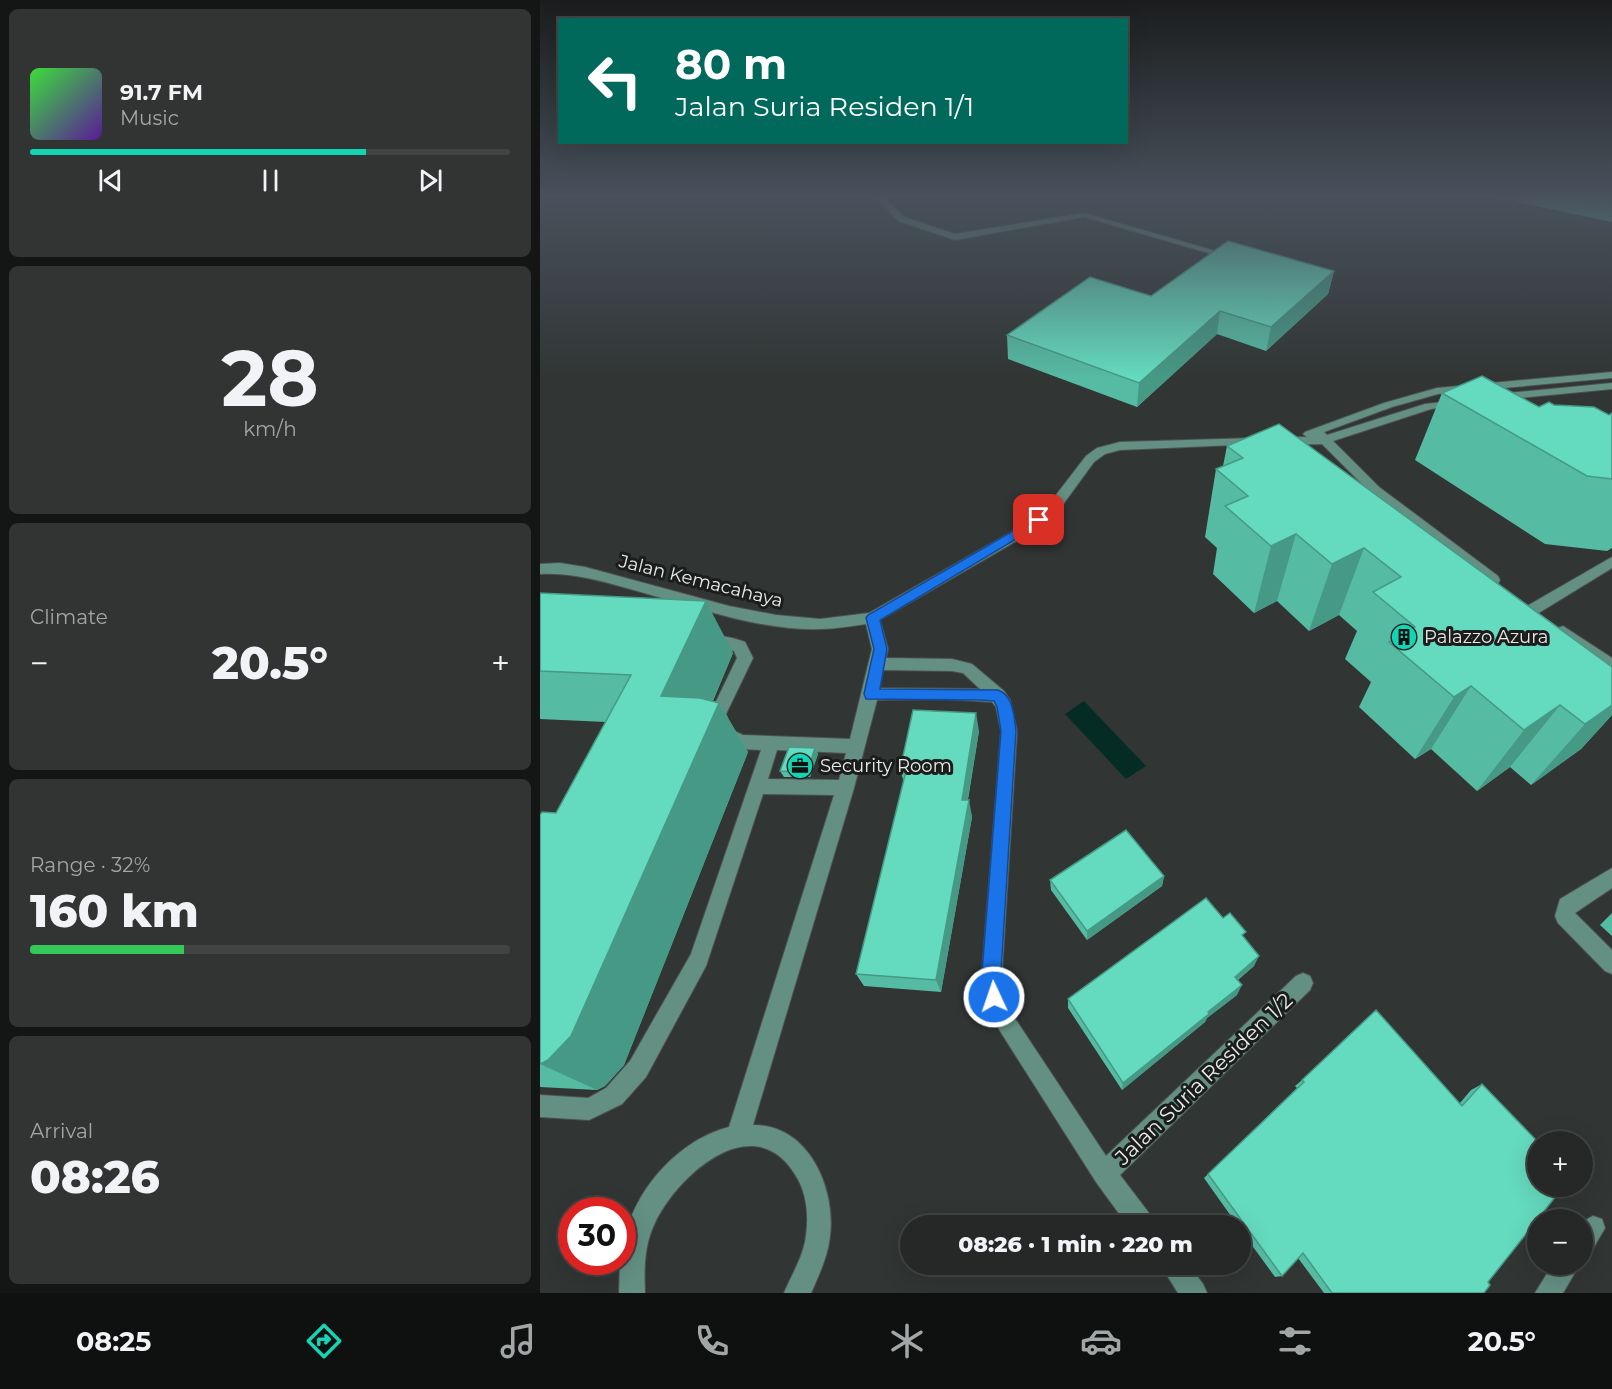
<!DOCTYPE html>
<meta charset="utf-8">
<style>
:root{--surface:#252827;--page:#313433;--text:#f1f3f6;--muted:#a3a6a7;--line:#424444;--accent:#13d5b3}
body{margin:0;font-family:Montserrat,sans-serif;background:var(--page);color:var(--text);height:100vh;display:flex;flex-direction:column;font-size:22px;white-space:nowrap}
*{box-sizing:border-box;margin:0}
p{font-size:20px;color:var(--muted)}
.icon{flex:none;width:33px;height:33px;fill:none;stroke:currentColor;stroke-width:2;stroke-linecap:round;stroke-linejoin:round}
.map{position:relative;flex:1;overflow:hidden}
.side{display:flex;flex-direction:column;gap:9px;padding:9px;background:#141615;width:540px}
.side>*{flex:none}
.banner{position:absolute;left:18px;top:18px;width:570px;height:126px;border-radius:0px;box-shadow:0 6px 24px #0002,0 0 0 2px var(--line);background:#00695c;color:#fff;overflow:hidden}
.buttons{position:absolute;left:987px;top:1131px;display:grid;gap:12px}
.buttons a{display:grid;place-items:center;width:66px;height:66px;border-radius:50%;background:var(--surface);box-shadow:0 6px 24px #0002,0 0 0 2px var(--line);font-size:30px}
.speed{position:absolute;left:18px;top:1197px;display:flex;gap:12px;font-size:30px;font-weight:700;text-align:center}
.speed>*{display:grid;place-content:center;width:78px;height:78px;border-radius:50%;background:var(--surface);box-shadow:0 6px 24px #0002,0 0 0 2px var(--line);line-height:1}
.speed .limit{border:9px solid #d22;background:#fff;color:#111}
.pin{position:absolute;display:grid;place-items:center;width:51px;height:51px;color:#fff;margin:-26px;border-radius:12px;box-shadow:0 3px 9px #0006}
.me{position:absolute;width:66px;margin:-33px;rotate:357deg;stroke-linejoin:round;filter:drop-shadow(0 0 4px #0008)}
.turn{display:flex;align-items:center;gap:21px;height:126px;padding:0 18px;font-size:27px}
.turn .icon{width:78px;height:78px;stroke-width:2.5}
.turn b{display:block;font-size:42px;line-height:51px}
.big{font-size:45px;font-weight:800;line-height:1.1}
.side .widget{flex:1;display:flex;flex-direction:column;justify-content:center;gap:9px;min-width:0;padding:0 21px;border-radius:9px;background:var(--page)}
.side .dial{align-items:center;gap:0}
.dial b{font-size:78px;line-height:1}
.song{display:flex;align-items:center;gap:18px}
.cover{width:72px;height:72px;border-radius:9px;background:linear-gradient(135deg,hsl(120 70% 55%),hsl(270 70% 35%))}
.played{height:6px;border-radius:3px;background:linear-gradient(90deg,var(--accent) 70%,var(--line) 70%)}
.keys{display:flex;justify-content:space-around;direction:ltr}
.heat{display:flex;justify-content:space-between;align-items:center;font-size:33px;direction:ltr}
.charge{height:9px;border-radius:4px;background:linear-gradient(90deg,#34c759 32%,var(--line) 0)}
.trip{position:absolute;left:360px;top:1215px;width:351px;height:60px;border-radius:30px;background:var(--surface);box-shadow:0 6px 24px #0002,0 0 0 2px var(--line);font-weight:800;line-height:60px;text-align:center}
.dock{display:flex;height:96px;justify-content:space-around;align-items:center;background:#0f1010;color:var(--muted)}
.dock .icon{width:42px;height:42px}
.dock .active{color:var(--accent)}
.dock b{font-size:27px;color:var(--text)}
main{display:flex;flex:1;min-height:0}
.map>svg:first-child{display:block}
.built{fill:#343f3c}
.water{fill:#052c24}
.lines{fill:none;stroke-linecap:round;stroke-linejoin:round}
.minor-casing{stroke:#4e5251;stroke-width:2}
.minor{fill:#649084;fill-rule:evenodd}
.wall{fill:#56bba3}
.shaded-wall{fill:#469985}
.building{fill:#64dabe;stroke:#469985;stroke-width:1.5}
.route{fill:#1a73e8;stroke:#114b97;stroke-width:1.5}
.labels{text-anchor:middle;stroke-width:6;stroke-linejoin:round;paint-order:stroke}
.street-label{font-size:18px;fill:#e8ebea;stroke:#1b1c1c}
.poi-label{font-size:18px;fill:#e8ebea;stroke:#1b1c1c;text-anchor:start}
.near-street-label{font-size:21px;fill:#e8ebea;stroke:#1b1c1c}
</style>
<main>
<section class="side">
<div class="widget">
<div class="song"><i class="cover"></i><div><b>91.7 FM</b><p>Music</p></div></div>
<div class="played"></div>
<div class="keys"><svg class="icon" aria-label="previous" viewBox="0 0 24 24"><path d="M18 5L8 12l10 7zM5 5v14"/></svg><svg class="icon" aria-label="pause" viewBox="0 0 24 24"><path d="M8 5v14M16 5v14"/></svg><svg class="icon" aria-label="next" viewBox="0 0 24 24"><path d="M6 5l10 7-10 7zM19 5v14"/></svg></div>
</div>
<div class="widget dial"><b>28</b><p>km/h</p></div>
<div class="widget"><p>Climate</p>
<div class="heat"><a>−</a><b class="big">20.5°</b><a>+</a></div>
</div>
<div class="widget"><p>Range · 32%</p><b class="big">160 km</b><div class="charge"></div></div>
<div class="widget"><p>Arrival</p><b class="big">08:26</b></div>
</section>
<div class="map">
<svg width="1072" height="1293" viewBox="0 0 1072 1293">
<rect width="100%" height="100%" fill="#313534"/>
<!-- built -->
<path class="built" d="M952 197H1072V231L958 208Z"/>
<!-- water -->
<path class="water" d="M544 701 606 766 586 779 525 714Z"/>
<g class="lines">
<!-- minor casing -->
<g class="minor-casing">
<g id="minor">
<path d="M336 197H344L364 217 415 234 544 213 696 257 689 259 544 217 415 240 358 221Z"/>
<path d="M963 197H971L965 202 961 200Z"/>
<path d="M1072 372V378L898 394 852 407 784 432 787 435 885 404 922 400V404L891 409 793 441 839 487 958 576 960 580 958 584H948L831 493 782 444 741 445 735 441 741 437H767L763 434 765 432 844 403 897 388Z"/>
<path d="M1072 383V389L957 400 951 397 957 394Z"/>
<path d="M714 438 720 442 718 444 580 450 565 454 554 462 516 514 492 532 340 620 348 649 346 658 412 659 432 664 464 691 470 700 477 731 462 972 464 996 474 1017 566 1156 756 976 763 973 770 976 773 983 770 990 580 1175 612 1217 615 1226H588L556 1182 460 1031 444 997 442 972 461 731 456 707 452 702 404 699 337 700 314 788 213 1125C269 1124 296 1189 290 1236 288 1256 279 1275 271 1293H244C251 1276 261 1261 265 1242 269 1220 268 1195 256 1176 214 1105 136 1176 114 1225 104 1246 104 1271 105 1293H79L80 1263 82 1262C82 1203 133 1141 189 1127L294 795 223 794 166 966 106 1077 82 1104 49 1120 0 1117V1095L48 1098 66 1088 90 1061 151 954 221 750 202 749 179 740 170 714 197 658 194 651 163 645 161 641 163 637C174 633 194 638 205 642L213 658 186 714 192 730 203 735 310 739 332 649 326 624C311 626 296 629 281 629 224 631 165 610 111 595 75 585 38 572 0 574V564L20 563 45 567 189 606 236 615 280 619 329 613 482 526 506 508 546 456 557 448 580 442ZM343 670 412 671 423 673 440 689 340 688ZM237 750 306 753 299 780 228 779Z"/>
<path d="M1072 557V568L997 614H987L985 610 987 606Z"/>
<path d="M1023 626 1072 658V672L1018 636 1016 632 1018 628Z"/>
<path d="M1072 868V888L1035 913 1072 950V974L1065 971 1018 923 1015 916 1020 899Z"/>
<path d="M1053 1216 1062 1219 1065 1228 1051 1252 1042 1255V1222Z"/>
<path d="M620 1264H648L663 1284 667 1293H638Z"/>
<path d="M1013 1264H1040L1023 1293H995Z"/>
</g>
</g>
<!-- minor -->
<use href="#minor" class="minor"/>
</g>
<!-- wall -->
<g class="wall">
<path d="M979 197H1072V222L977 202Z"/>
<path d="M794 271 788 294 726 351 677 334 597 407 468 359 467 335 611 296Z"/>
<path d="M902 393 999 407 1014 405 1069 415 1072 413V548L1067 551 1005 544 875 460Z"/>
<path d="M687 446 1072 667V715L1041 749 991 785 970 767 937 791 891 749 875 759 819 707 831 682 805 659 817 631 799 615 769 631 737 601 714 613 673 574 677 548 665 537 676 469 683 466Z"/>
<path d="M0 593 193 653 173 701 179 703 208 752 84 1065 65 1086 57 1090 0 1087V815L16 813 66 722 0 719Z"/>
<path d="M439 731 428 800 432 817 401 992 324 986 316 974 364 782 360 770Z"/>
<path d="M275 748 278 754 270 777H244L240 771Z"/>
<path d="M624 876 622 886 547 940 511 890 510 880Z"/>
<path d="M1072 913V936L1060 925Z"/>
<path d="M683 918 703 937 714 966 698 980 697 995 667 1018 665 1022 582 1090 528 1008V999Z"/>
<path d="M762 1080 920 1103 931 1090 942 1084 948 1282 944 1293H784L758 1258 742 1276 735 1277 700 1229V1226H698L664 1178 757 1088 755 1086Z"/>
</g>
<!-- shaded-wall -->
<g class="shaded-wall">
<path d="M794 271 788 294 726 351 731 327Z"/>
<path d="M680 311 677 334 597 407 599 383Z"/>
<path d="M756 534 737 601 714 613 731 546Z"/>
<path d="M824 548 799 615 769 631 792 564Z"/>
<path d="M166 601 193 653 154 745 121 696Z"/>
<path d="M931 686 891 749 875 759 914 697Z"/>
<path d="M179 703 208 752 84 1065 65 1086 57 1090 0 1064Z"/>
<path d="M1020 705 970 767 937 791 984 730Z"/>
<path d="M1072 705V715L1041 749 991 785 1045 724Z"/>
<path d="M436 713 439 731 425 816 422 800Z"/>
<path d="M275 748 278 754 270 777 267 772Z"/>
<path d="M429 800 432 817 401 992 396 980Z"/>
<path d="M624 876 622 886 547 940V931Z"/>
<path d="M719 956 714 966 690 986 695 977Z"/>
<path d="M702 985 697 995 667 1018 665 1022 582 1090 583 1083 668 1012Z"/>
</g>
<!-- building -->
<g class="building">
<path d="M1033 197H1072V205Z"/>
<path d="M688 241 794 271 731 327 680 311 599 383 467 335 550 277 611 296Z"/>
<path d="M942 376 999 407 1009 402 1014 405 1054 407 1069 415 1072 413V479L1047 476 902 393Z"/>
<path d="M739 424 1072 667V705L1045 724 1020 705 984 730 931 686 914 697 849 642 875 627 833 592 861 577 824 548 792 564 756 534 731 546 685 506 708 496 676 469 703 458 687 446Z"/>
<path d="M0 593 166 601 121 696 160 698 179 703 31 1036 8 1060 0 1064V815L2 812 16 813 91 675 0 671Z"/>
<path d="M373 710 436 713 422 800H429L396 980 316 974 366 771 360 770Z"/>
<path d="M249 747 275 748 267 772 240 771Z"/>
<path d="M586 830 624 876 547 931 510 880Z"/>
<path d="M666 898 683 918 690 913 706 932 702 935 719 956 695 977 702 985 668 1012 669 1014 583 1083 528 999Z"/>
<path d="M836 1010 922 1106 942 1084 998 1142V1186H1024L948 1282 950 1285 944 1293H792L763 1253 742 1276 668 1174 764 1082 762 1080Z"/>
</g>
<!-- sky -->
<linearGradient id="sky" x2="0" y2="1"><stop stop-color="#1b1d1d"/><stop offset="0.52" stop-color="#48515c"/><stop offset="1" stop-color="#48515c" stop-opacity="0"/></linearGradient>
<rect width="1072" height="378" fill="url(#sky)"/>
<!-- route -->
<path class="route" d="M499 516 503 517V523L340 620 347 649 340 689 458 690C474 696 474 717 476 731L461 972 463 997 460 1004 454 1006 447 1004 442 972 461 731 457 707 454 701 439 700 326 699 324 694 334 649 326 618 328 615Z"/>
<!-- icons -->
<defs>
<g id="building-disc" transform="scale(1.35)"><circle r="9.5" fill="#13d5b3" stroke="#1b1c1c"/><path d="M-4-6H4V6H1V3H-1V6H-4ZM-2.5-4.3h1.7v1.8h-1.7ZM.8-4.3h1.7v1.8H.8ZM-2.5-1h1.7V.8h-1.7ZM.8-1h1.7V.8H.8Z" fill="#111"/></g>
<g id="office-disc" transform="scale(1.35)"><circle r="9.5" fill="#13d5b3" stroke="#1b1c1c"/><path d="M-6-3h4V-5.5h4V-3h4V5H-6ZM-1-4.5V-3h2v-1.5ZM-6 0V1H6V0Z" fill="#111"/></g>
</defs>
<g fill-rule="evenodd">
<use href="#building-disc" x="864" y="637"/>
<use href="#office-disc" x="260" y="766"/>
</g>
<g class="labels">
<!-- street labels -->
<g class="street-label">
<text transform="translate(161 581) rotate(14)" y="6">Jalan Kemacahaya</text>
</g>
<!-- poi labels -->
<g class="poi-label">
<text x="884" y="643">Palazzo Azura</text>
<text x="280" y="772">Security Room</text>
</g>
<!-- near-street labels -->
<g class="near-street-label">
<text transform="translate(664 1079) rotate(-44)" y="7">Jalan Suria Residen 1/2</text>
</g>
</g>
</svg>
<div class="buttons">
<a>+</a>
<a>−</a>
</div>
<div class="speed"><div class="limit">30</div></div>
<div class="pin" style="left:499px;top:520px;background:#d93025"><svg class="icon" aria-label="arrive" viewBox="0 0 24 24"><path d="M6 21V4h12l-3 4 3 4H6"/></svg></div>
<svg class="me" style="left:454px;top:997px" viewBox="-20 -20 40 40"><circle r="17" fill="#1a73e8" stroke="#fff" stroke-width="3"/><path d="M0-11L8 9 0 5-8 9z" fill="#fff"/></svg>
<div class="trip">08:26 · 1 min · 220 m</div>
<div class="banner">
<div class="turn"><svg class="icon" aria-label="left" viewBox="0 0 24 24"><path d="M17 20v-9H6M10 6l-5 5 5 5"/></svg><div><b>80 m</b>Jalan Suria Residen 1/1</div></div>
</div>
</div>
</main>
<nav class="dock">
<b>08:25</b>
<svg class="icon active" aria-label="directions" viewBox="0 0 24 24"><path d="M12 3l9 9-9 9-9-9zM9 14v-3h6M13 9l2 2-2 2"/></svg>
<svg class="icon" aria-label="music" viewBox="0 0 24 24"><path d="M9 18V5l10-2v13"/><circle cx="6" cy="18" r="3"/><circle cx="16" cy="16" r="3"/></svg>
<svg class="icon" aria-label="phone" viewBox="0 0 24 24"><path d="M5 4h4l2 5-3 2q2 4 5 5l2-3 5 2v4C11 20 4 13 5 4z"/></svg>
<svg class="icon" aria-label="climate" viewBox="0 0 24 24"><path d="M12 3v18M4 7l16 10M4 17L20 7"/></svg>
<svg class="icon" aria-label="car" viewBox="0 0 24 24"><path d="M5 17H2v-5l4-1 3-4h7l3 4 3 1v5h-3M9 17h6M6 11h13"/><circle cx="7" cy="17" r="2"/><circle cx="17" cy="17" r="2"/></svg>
<svg class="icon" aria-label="filters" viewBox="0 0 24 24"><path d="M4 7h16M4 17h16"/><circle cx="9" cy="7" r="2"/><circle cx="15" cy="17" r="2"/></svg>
<b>20.5°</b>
</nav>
